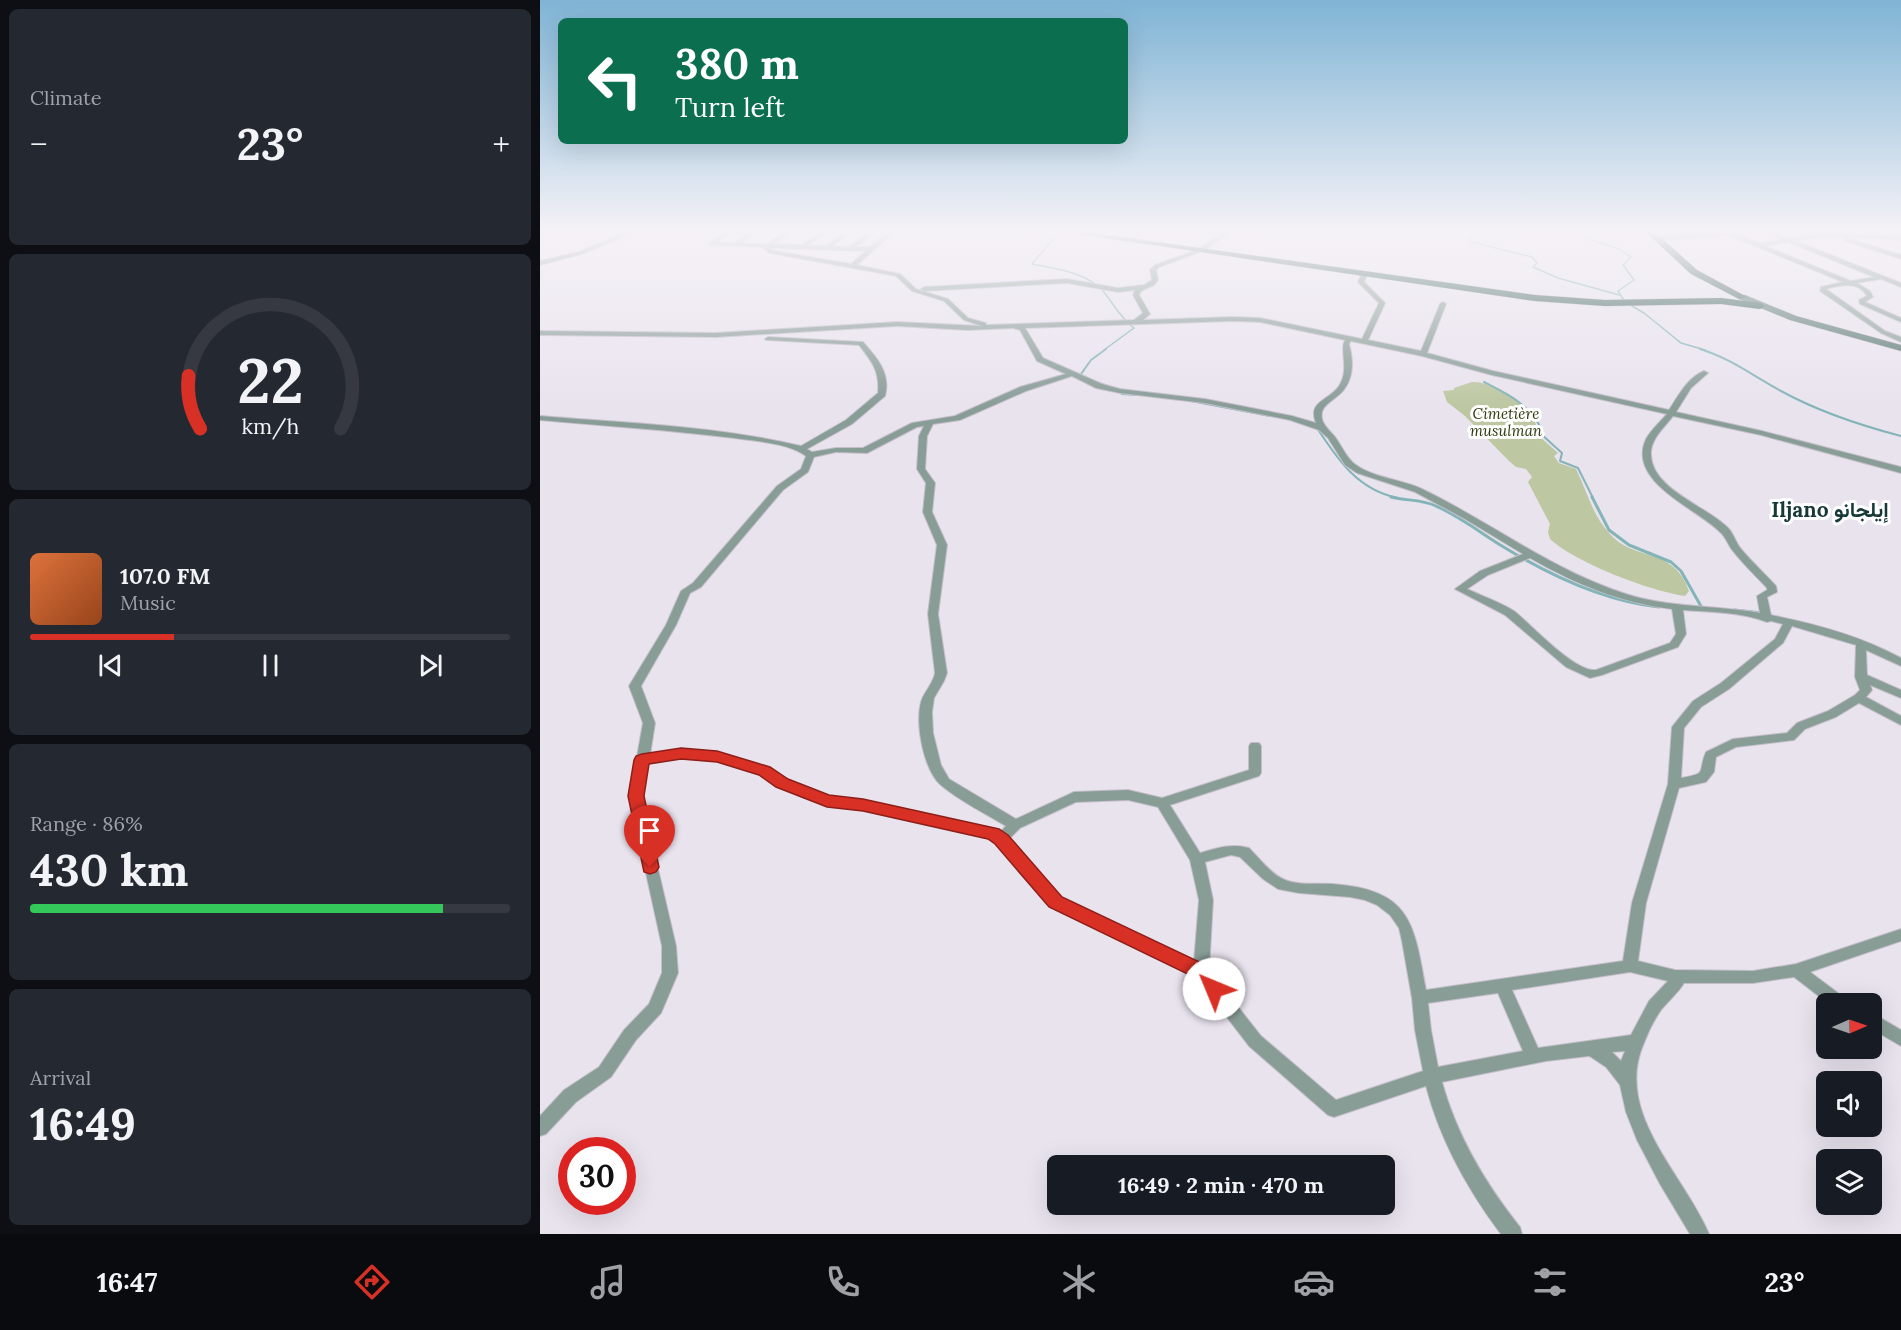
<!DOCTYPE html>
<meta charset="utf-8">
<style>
:root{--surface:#171b24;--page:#242831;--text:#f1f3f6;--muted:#9ea1a6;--line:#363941;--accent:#d93025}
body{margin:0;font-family:Lora,Vazirmatn,serif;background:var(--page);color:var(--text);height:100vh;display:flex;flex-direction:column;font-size:22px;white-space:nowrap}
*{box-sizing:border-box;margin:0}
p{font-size:20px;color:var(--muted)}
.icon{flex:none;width:33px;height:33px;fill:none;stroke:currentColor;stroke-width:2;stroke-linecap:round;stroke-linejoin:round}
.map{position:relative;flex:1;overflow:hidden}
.details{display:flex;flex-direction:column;gap:9px;padding:9px;background:#0d0f14;width:540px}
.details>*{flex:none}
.banner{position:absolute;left:18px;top:18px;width:570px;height:126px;border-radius:9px;box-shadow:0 6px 24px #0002;background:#0b6e4f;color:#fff;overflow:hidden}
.needle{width:39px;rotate:88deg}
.buttons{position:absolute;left:1276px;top:993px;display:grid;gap:12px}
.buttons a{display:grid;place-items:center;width:66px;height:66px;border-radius:9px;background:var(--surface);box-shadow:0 6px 24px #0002;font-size:30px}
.speed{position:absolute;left:18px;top:1137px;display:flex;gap:12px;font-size:30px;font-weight:700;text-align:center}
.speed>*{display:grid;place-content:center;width:78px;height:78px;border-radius:50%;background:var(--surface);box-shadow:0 6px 24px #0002;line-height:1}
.speed .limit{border:9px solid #d22;background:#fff;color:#111}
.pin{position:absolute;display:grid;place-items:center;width:51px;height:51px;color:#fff;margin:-62px -26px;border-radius:50% 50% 50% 0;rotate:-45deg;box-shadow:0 0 6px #0007}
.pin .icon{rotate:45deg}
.me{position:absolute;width:66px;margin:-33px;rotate:315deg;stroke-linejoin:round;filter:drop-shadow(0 0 4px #0008)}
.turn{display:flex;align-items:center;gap:21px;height:126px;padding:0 18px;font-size:27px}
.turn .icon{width:78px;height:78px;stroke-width:2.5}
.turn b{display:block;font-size:42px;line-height:51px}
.big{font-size:45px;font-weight:700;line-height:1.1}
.details .tile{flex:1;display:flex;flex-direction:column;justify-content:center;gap:9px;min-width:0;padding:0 21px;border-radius:9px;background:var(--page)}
.details .dial{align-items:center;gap:0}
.dial svg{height:156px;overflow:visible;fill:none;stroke:var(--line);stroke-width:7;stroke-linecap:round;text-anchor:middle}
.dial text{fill:var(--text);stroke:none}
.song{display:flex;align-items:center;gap:18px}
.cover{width:72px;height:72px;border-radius:9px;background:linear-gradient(135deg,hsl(20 70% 55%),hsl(20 70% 35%))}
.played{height:6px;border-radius:3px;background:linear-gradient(90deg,var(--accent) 30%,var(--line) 30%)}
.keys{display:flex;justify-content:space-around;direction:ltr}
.heat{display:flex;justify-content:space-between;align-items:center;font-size:33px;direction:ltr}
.charge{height:9px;border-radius:4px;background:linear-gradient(90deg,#34c759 86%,var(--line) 0)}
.trip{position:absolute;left:507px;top:1155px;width:348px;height:60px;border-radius:9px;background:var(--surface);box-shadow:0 6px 24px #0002;font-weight:700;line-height:60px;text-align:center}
.tab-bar{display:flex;height:96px;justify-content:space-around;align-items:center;background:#090b0e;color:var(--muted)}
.tab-bar .icon{width:42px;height:42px}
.tab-bar .on{color:var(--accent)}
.tab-bar b{font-size:27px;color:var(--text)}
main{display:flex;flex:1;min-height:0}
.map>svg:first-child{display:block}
.green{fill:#bdc7a2}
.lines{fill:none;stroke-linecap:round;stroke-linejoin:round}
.stream-far2{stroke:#83b4b8;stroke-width:1.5}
.stream-far1{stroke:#83b4b8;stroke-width:2}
.stream{stroke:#83b4b8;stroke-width:3}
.minor-casing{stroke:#c4bfc9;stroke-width:2}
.secondary-casing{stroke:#c4bfc9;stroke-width:1}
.primary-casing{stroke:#c4bfc9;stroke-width:1}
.minor{fill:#899d97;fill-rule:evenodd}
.secondary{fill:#5c7972;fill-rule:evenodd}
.primary{fill:#3c6058;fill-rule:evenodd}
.route{fill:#d93025;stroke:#8d1f18;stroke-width:1.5}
.labels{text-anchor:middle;stroke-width:6;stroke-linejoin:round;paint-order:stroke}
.far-park-label{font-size:15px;font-style:italic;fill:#313a0e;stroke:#fff}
.quarter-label{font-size:21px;font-weight:bold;fill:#163937;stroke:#fff}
</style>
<main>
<section class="details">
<div class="tile"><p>Climate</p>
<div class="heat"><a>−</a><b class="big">23°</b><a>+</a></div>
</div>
<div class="tile dial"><svg viewBox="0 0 100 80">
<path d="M14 69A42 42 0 1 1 86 69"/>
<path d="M14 69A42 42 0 0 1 8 42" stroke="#d93025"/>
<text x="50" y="56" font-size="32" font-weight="700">22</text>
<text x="50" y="72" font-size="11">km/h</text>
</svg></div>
<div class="tile">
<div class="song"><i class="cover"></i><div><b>107.0 FM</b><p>Music</p></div></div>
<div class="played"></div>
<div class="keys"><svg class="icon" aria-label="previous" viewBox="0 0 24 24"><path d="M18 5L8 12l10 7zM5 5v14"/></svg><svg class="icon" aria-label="pause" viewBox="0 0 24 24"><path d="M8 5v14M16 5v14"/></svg><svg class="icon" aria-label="next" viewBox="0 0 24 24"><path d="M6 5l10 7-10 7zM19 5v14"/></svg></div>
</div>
<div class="tile"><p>Range · 86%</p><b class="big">430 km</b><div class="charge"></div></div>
<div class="tile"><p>Arrival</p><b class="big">16:49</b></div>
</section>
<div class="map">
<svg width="1361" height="1234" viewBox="0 0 1361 1234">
<rect width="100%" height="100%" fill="#e9e3ee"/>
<!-- green -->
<path class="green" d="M932 382C947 381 974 394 984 407 989 412 989 418 995 422L1000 437 1018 453 1014 456 1019 463 1036 469C1047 491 1052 515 1070 534 1094 562 1134 546 1149 591L1145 596C1110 591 1036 563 1010 539L1008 532 1010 524 988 482 992 477 986 469 976 467 968 460 925 416 907 402 903 391 914 390V388Z"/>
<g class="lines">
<!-- stream-far2 -->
<g class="stream-far2">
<path d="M524 233 516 236 492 264C516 269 546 272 563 291 574 304 580 318 594 328L564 350"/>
<path d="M928 233 931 238 928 240 931 242 992 257 997 263 993 267 1018 278 1079 295"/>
<path d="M1055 233 1046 238 1079 249 1091 257 1083 265 1094 280 1078 291 1085 302 1104 313 1141 343 1165 350"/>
</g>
<!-- stream-far1 -->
<g class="stream-far1">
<path d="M1160 349C1190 358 1213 376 1241 391 1279 412 1319 425 1361 436"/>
<path d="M544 378 541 374 551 360 566 349"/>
<path d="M556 382 577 389 582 394 597 395"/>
<path d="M944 382C969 395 989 404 1002 430L1001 434 1022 453 1020 461 1038 468 1053 498"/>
<path d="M651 401 730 416"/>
<path d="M777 428C798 460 818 490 858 498"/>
</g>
<!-- stream -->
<g class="stream">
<path d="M851 497C866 501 881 499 896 506 919 516 941 533 962 546 1009 575 1064 601 1119 607"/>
<path d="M1052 497 1069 530 1089 545 1131 562 1141 571 1162 608"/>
<path d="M1195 610 1221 613"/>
</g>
<!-- minor casing -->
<g class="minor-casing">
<g id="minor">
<path d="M84 233H92L42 254 0 265V261L38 252Z"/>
<path d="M182 233H189L177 242 194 243 209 233H216L201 243 227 244 242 233H249L234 244 262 245 278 233H285L269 245 286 246 302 233H309L293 246 309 247 326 233H333L316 247H330L346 233H353L317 265 360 274 376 289 408 299 428 318 446 323V325L594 320 603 313 593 295 595 290 578 292 527 283 384 291 381 289 384 287 527 279 578 288 604 285 612 280 610 270 615 265 659 249 682 233H689L663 251 619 267 616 270 618 280 614 285 601 291 599 295 610 314 603 320 693 317 720 318 822 339 839 303 818 282 821 275 824 273 827 275 824 282 845 303 828 340 881 351 900 304 903 302 906 304 887 353 953 371 1129 410C1139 395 1147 378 1164 371L1168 373 1151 388 1136 412 1222 431 1361 467V473L1221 435 1133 416C1125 427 1110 439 1111 455 1112 490 1169 507 1189 529 1194 535 1196 543 1201 549 1212 562 1224 573 1236 586L1237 592 1227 597 1231 615C1276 624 1321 636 1361 658V666L1326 650 1327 675 1361 690V698L1330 685 1332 690 1326 697 1361 716V725L1319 703 1296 717 1265 729 1254 740 1196 747 1176 757 1174 772 1166 782 1139 788 1106 903 1098 961 1135 970 1213 971 1256 964 1361 929V941L1270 972 1306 999 1309 1004H1289L1254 977 1213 983H1144C1138 993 1128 1001 1121 1010 1114 1020 1108 1032 1104 1043 1073 1113 1144 1174 1169 1234H1150L1120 1184 1097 1140 1086 1112 1080 1085 1066 1067 1051 1057 1049 1056 1006 1061 902 1082C917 1136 945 1183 980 1227L982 1234H961C928 1190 900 1140 886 1086L794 1117 788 1115 709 1046 656 977 510 906 456 843 449 838 323 810 287 806 238 786 221 774 178 761 141 758 108 763 102 796 103 805 136 946 138 973 121 1013 96 1040 71 1077 36 1102 6 1134 0 1136V1116L24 1090 59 1067 84 1030 109 1004 122 973V946L91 805 90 796 103 723 89 686 126 625 141 591 153 583 237 486 261 469 266 456C249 443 215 441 194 438 130 430 65 426 0 420V416C87 423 176 426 261 446L306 420 338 393C340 372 332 361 319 345L226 340 225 339 228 337 323 342C337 358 351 373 345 396L312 424 267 449 272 452 296 448H323L372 423 415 416 480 387 526 374 497 361 480 330 473 328 428 330 357 326 176 337 0 335V331L176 333 357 322 442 326 424 320 404 301 372 291 356 276 351 275 229 253 223 247 169 245V243ZM229 248 326 251 311 264 231 250ZM693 321 720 322 805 340C799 349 810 370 799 386 789 401 767 401 776 423L752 416 665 399 580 389 562 384 503 358 485 328ZM811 341 882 356 952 375 1127 414C1120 422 1111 430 1106 439 1086 482 1158 509 1180 532 1186 537 1188 545 1193 551 1203 564 1216 576 1227 588V590L1217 596 1220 613C1176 605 1129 608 1086 594 1013 571 952 523 884 490 863 479 836 479 816 465 806 458 802 446 795 437 791 432 786 428 783 422 776 404 797 401 805 388 814 375 813 358 809 344ZM532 376 556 388 580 393 665 403 750 420 779 430 788 438 805 465 817 473 875 492 925 519 983 554 940 571 915 589 965 615 1026 667 1050 678 1062 675 1138 647 1146 634 1143 610C1170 612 1202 612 1227 622L1231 621 1243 624 1235 639 1181 683 1153 701 1132 727 1128 784 1092 903 1083 961 886 990C874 923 871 890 793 884 778 883 757 886 743 879 730 873 719 858 709 848 692 843 677 848 660 853L630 805 719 776 721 773V746L719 743H711L709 746V770L622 798 588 790 534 792 476 819 409 779 401 765 393 733 392 712 394 698 404 681 407 673 398 614 407 545 392 512 395 483 385 469 387 436 393 424 420 420 486 391ZM384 426 379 436 377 469 386 483 383 512 397 545 388 614 395 673C393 684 384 692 381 702 375 724 384 772 402 786 420 801 446 814 466 826L460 832 323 800 289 797 246 780 229 768 178 753 141 750 110 755 115 723 101 686 136 625 150 593 161 587 243 490 268 472 274 457 296 452 327 453 377 427ZM990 558C1035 584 1081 603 1132 609L1136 634 1130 643 1056 670C1034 672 992 625 974 611 960 602 942 596 927 589L948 575ZM1252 626 1316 645 1315 677 1320 690 1315 695 1288 711 1257 723 1247 733 1193 739 1166 752C1157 773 1169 773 1141 778L1144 728 1161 707 1189 689 1243 643ZM588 800 618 807 650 860 659 900 654 962 520 898 469 839 480 828 536 802ZM691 855 700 857 723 879 738 889 759 893 810 897 825 900 837 905 850 915 859 928 862 941 872 998 875 1030 883 1071 796 1100 721 1036 669 970 673 900 665 862ZM1090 972 1128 981 1109 1001 1091 1035 998 1048 972 990ZM958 993 983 1051 898 1067 891 1030 888 1003ZM1085 1051 1081 1061 1072 1052Z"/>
<path d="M1166 233H1194L1219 243 1242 240 1227 233H1235L1249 239 1285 233 1361 236V240L1291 236 1256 241 1361 283V287L1341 279 1317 283 1330 291 1333 297 1325 302 1361 318V322L1320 304 1319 300 1327 296C1318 281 1301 285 1286 289L1345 331 1361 337V342L1341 333 1280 291 1281 287 1303 282 1188 235 1117 241 1114 239 1117 237ZM1248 242 1334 277 1311 281 1225 246Z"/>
<path d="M1307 238 1361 255V259L1305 241V239Z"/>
<path d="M1332 1013 1361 1030V1046L1332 1029Z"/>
</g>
</g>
<!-- secondary casing -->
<g class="secondary-casing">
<path id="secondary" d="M1199 295H1205L1256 316 1361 345V351L1250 320 1199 299Z"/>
</g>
<!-- primary casing -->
<g class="primary-casing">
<g id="primary">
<path d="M531 233H553L995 295 1065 300 1181 298 1220 303 1225 306 1220 309 1181 304 1065 306 995 301Z"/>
<path d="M1107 233H1116L1157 270 1207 297 1199 299 1151 274Z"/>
</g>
</g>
<!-- minor -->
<use href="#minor" class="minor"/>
<!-- secondary -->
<use href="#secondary" class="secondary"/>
<!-- primary -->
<use href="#primary" class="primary"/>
</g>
<!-- sky -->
<linearGradient id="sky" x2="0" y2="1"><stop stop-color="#7fb4d5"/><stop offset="0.57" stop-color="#f5f2f7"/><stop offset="1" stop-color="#f5f2f7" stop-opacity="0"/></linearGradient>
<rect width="1361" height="406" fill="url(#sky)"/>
<!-- route -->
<path class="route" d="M141 748 177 751 230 767 248 779 289 795 323 799 459 829 468 835 522 897 668 966 684 989 681 995C667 1000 662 988 654 977L509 907 455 844 448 839 323 811 287 807 236 787 219 775 177 762 141 759 109 764 104 796 119 867 116 872 110 874 104 872 88 796 94 760 96 756 102 754Z"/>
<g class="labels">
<!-- far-park labels -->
<g class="far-park-label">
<text x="966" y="419">Cimetière<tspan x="966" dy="17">musulman</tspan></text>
</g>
<!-- quarter labels -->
<g class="quarter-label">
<text x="1290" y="517">Iljano إيلجانو</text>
</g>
</g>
</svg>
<div class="buttons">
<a><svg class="needle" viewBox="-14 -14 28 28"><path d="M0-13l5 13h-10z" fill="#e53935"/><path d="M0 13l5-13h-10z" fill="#9ea1a6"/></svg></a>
<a><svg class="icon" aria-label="sound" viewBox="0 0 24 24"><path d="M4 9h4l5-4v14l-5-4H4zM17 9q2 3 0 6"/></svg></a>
<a><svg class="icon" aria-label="layers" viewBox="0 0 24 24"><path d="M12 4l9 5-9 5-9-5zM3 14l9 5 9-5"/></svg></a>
</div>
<div class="speed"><div class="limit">30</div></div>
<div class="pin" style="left:110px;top:867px;background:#d93025"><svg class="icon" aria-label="arrive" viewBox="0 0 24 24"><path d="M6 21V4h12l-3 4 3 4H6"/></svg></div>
<svg class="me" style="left:674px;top:989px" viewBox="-20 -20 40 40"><circle r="19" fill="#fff"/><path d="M0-13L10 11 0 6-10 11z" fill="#d93025"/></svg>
<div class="trip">16:49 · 2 min · 470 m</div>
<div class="banner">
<div class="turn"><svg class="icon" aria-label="left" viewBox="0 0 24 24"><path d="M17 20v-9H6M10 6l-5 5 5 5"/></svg><div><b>380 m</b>Turn left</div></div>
</div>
</div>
</main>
<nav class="tab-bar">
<b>16:47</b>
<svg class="icon on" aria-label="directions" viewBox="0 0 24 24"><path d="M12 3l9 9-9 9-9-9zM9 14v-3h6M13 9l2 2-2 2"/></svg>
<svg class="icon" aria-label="music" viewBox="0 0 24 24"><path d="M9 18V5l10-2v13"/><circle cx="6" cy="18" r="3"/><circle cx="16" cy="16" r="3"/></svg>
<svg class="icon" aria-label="phone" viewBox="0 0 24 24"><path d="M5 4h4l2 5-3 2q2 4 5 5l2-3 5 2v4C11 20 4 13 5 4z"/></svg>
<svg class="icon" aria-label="climate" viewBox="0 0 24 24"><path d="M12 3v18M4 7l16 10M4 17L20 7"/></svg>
<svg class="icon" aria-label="car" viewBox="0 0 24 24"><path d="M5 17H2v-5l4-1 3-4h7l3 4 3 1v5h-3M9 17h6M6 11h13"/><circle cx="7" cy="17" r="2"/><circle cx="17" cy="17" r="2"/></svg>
<svg class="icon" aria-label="filters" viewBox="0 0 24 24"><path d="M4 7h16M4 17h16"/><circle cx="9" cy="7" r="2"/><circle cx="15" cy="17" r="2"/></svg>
<b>23°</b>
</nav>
